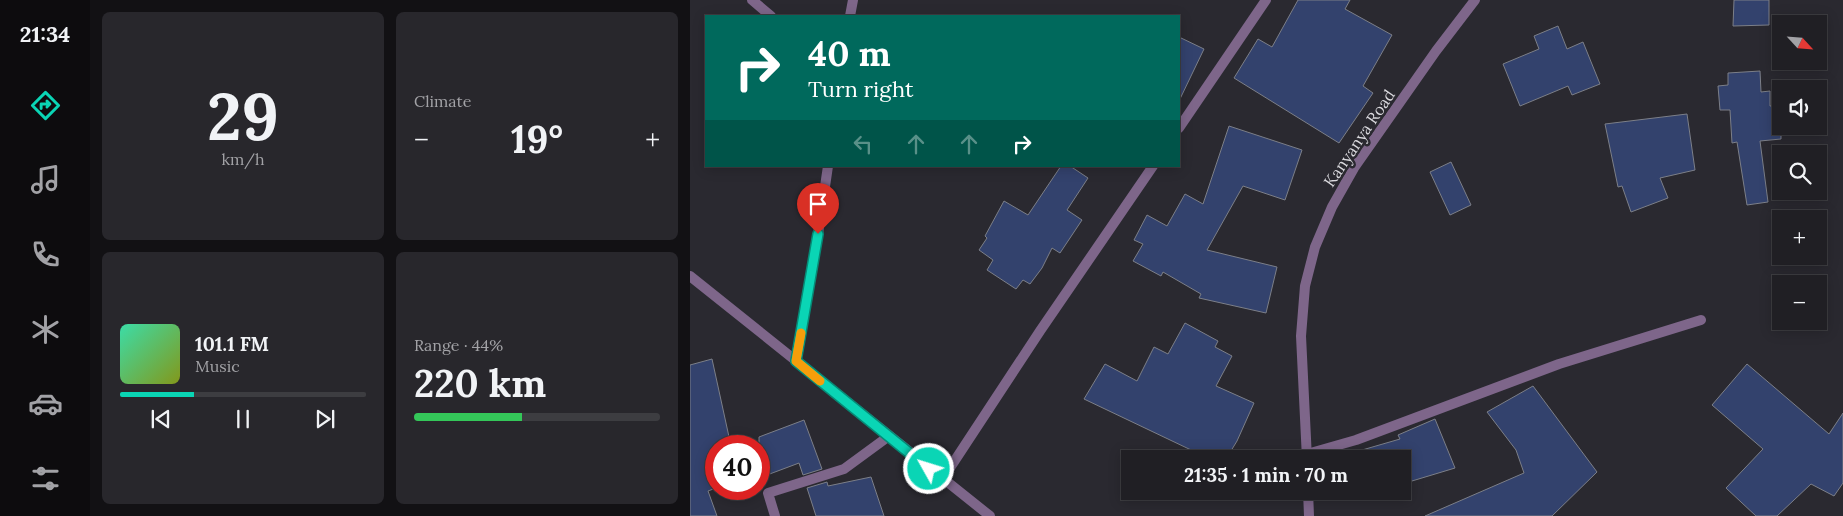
<!DOCTYPE html>
<meta charset="utf-8">
<style>
:root{--surface:#201f24;--page:#28272c;--text:#f1f3f6;--muted:#a2a2a6;--line:#3d3d41;--accent:#0ad5b5}
body{margin:0;font-family:Lora,serif;background:var(--page);color:var(--text);height:100vh;display:flex;flex-direction:column;font-size:19px;white-space:nowrap}
*{box-sizing:border-box;margin:0}
p{font-size:16px;color:var(--muted)}
.icon{flex:none;width:28px;height:28px;fill:none;stroke:currentColor;stroke-width:2;stroke-linecap:round;stroke-linejoin:round}
.map{position:relative;flex:1;overflow:hidden}
.drawer{display:flex;flex-direction:column;gap:12px;padding:12px;background:#121114;width:600px}
.drawer>*{flex:none}
.hud{position:absolute;left:15px;top:15px;width:475px;height:152px;border-radius:0px;box-shadow:0 2px 12px #0003,0 0 0 1px var(--line);background:#00695c;color:#fff;overflow:hidden}
.needle{width:32px;rotate:116deg}
.tools{position:absolute;left:1082px;top:15px;display:grid;gap:10px}
.tools a{display:grid;place-items:center;width:55px;height:55px;border-radius:0px;background:var(--surface);box-shadow:0 2px 12px #0003,0 0 0 1px var(--line);font-size:25px}
.speed{position:absolute;left:15px;top:435px;display:flex;gap:10px;font-size:25px;font-weight:700;text-align:center}
.speed>*{display:grid;place-content:center;width:65px;height:65px;border-radius:50%;background:var(--surface);box-shadow:0 2px 12px #0003,0 0 0 1px var(--line);line-height:1}
.speed .limit{border:8px solid #d22;background:#fff;color:#111}
.pin{position:absolute;display:grid;place-items:center;width:42px;height:42px;color:#fff;margin:-51px -21px;border-radius:50% 50% 50% 0;rotate:-45deg;box-shadow:0 0 5px #0007}
.pin .icon{rotate:45deg}
.me{position:absolute;width:55px;margin:-28px;rotate:309deg;stroke-linejoin:round;filter:drop-shadow(0 0 4px #0008)}
.turn{display:flex;align-items:center;gap:18px;height:105px;padding:0 20px;font-size:22px}
.turn .icon{width:65px;height:65px;stroke-width:2.5}
.turn b{display:block;font-size:35px;line-height:42px}
.lanes{display:flex;align-items:center;height:48px;padding:0 20px;background:#0003;justify-content:center;gap:25px;direction:ltr}
.lanes .off{opacity:.35}
.big{font-size:38px;font-weight:700;line-height:1.1}
.drawer .widget{flex:1;display:flex;flex-direction:column;justify-content:center;gap:8px;min-width:0;padding:0 18px;border-radius:8px;background:var(--page)}
.drawer .dial{align-items:center;gap:0}
.dial b{font-size:65px;line-height:1}
.song{display:flex;align-items:center;gap:15px}
.cover{width:60px;height:60px;border-radius:8px;background:linear-gradient(135deg,hsl(160 70% 55%),hsl(70 70% 35%))}
.played{height:5px;border-radius:2px;background:linear-gradient(90deg,var(--accent) 30%,var(--line) 30%)}
.keys{display:flex;justify-content:space-around;direction:ltr}
.heat{display:flex;justify-content:space-between;align-items:center;font-size:28px;direction:ltr}
.charge{height:8px;border-radius:4px;background:linear-gradient(90deg,#34c759 44%,var(--line) 0)}
.drawer .tiles{flex:1;display:grid;gap:12px;grid-template-columns:repeat(2,1fr)}
.trip{position:absolute;left:431px;top:450px;width:290px;height:50px;border-radius:0px;background:var(--surface);box-shadow:0 2px 12px #0003,0 0 0 1px var(--line);font-weight:700;line-height:50px;text-align:center}
main{display:flex;flex:1;min-height:0}
.tab-bar{display:flex;flex-direction:column;width:90px;justify-content:space-around;align-items:center;background:#0d0c0e;color:var(--muted)}
.tab-bar .icon{width:35px;height:35px}
.tab-bar .selected{color:var(--accent)}
.tab-bar b{font-size:22px;color:var(--text)}
.map>svg:first-child{display:block}
.building{fill:#33426d;stroke:#7c7f88}
.lines{fill:none;stroke-linecap:round;stroke-linejoin:round}
.service{stroke:#7e668a;stroke-width:10}
.minor{stroke:#7e668a;stroke-width:10}
.tertiary{stroke:#7e668a;stroke-width:10}
.route-casing{stroke:#068a76;stroke-width:12}
.route{stroke:#0ad5b5;stroke-width:9}
.slow{stroke:#f59e0b;stroke-width:9}
.labels{text-anchor:middle;stroke-width:5;stroke-linejoin:round;paint-order:stroke}
.street-label{font-size:16px;fill:#dad9de;stroke:#2a2930}
</style>
<main>
<nav class="tab-bar">
<b>21:34</b>
<svg class="icon selected" aria-label="directions" viewBox="0 0 24 24"><path d="M12 3l9 9-9 9-9-9zM9 14v-3h6M13 9l2 2-2 2"/></svg>
<svg class="icon" aria-label="music" viewBox="0 0 24 24"><path d="M9 18V5l10-2v13"/><circle cx="6" cy="18" r="3"/><circle cx="16" cy="16" r="3"/></svg>
<svg class="icon" aria-label="phone" viewBox="0 0 24 24"><path d="M5 4h4l2 5-3 2q2 4 5 5l2-3 5 2v4C11 20 4 13 5 4z"/></svg>
<svg class="icon" aria-label="climate" viewBox="0 0 24 24"><path d="M12 3v18M4 7l16 10M4 17L20 7"/></svg>
<svg class="icon" aria-label="car" viewBox="0 0 24 24"><path d="M5 17H2v-5l4-1 3-4h7l3 4 3 1v5h-3M9 17h6M6 11h13"/><circle cx="7" cy="17" r="2"/><circle cx="17" cy="17" r="2"/></svg>
<svg class="icon" aria-label="filters" viewBox="0 0 24 24"><path d="M4 7h16M4 17h16"/><circle cx="9" cy="7" r="2"/><circle cx="15" cy="17" r="2"/></svg>
</nav>
<section class="drawer">
<div class="tiles">
<div class="widget dial"><b>29</b><p>km/h</p></div>
<div class="widget"><p>Climate</p>
<div class="heat"><a>−</a><b class="big">19°</b><a>+</a></div>
</div>
<div class="widget">
<div class="song"><i class="cover"></i><div><b>101.1 FM</b><p>Music</p></div></div>
<div class="played"></div>
<div class="keys"><svg class="icon" aria-label="previous" viewBox="0 0 24 24"><path d="M18 5L8 12l10 7zM5 5v14"/></svg><svg class="icon" aria-label="pause" viewBox="0 0 24 24"><path d="M8 5v14M16 5v14"/></svg><svg class="icon" aria-label="next" viewBox="0 0 24 24"><path d="M6 5l10 7-10 7zM19 5v14"/></svg></div>
</div>
<div class="widget"><p>Range · 44%</p><b class="big">220 km</b><div class="charge"></div></div>
</div>
</section>
<div class="map">
<svg width="1153" height="516" viewBox="0 0 1153 516">
<rect width="100%" height="100%" fill="#2a2930"/>
<!-- building -->
<g class="building">
<path d="M608 0H660L655 9 702 35 673 86 683 93 649 143 544 78 568 39 582 47Z"/>
<path d="M1044 0H1079V25L1043 26Z"/>
<path d="M868 26 877 49 893 42 910 84 882 95 878 86 830 106 813 64 849 49 844 36Z"/>
<path d="M489 37 514 49 489 101Z"/>
<path d="M1070 71 1071 92 1080 91V106L1091 105V139L1070 141 1078 202 1057 205 1047 142 1042 143 1040 110H1030L1028 86 1038 85V73Z"/>
<path d="M997 114 1005 170 970 178 978 198 941 212 932 186 928 187 915 124Z"/>
<path d="M539 126 612 150 595 200 553 186 517 250 587 267 576 313 509 298 511 294 473 272 471 276 443 261 453 244 444 240 457 215 477 226 495 194 513 204Z"/>
<path d="M761 162 781 205 760 215 740 172Z"/>
<path d="M371 166H380L398 178 377 210 392 220 370 253 362 248 352 268 340 284 333 280 326 289 297 270 303 260 289 250 297 238 295 236 314 201 338 215Z"/>
<path d="M495 323 528 341 525 347 542 356 526 386 564 403 547 441 536 459H520L394 399 415 364 447 381 464 347 478 354Z"/>
<path d="M22 359 41 446H26V488L18 491 27 516H0V365Z"/>
<path d="M1057 364 1139 434 1153 413V483L1144 496 1121 484 1087 516H1066L1036 488 1073 449 1022 405Z"/>
<path d="M843 386 907 472 862 516H735L834 473 826 450 797 412Z"/>
<path d="M745 419 765 468 712 484V459H648V457L710 439 708 435Z"/>
<path d="M114 420 132 469 113 475 109 463 69 478V437Z"/>
<path d="M181 477 194 516H126L117 488 137 482 138 486Z"/>
<path d="M658 491H689L660 500Z"/>
</g>
<g class="lines">
<!-- service -->
<path class="service" d="M85 516 78 493 154 469 199 436"/>
<!-- minor -->
<g class="minor">
<path d="M62 0 81 16"/>
<path d="M160 16 163 0"/>
<path d="M489 128 576 0"/>
<path d="M106 361 128 234 138 166"/>
<path d="M617 454 666 440 869 364 1011 320"/>
<path d="M617 459 611 336 615 286 625 247 642 207 664 168 746 51 785 0"/>
<path d="M252 480 350 331 463 166"/>
<path d="M618 491 619 516"/>
</g>
<!-- tertiary -->
<path class="tertiary" d="M0 276 300 516"/>
</g>
<g class="lines">
<!-- route casing -->
<g class="route-casing">
<path id="route" d="M128 234 106 361 239 469"/>
</g>
<!-- route -->
<use href="#route" class="route"/>
<!-- slow -->
<path class="slow" d="M111 333 106 361 130 381"/>
</g>
<g class="labels">
<!-- street labels -->
<g class="street-label">
<text transform="translate(669 138) rotate(-56)" y="6">Kanyanya Road</text>
</g>
</g>
</svg>
<div class="tools">
<a><svg class="needle" viewBox="-14 -14 28 28"><path d="M0-13l5 13h-10z" fill="#e53935"/><path d="M0 13l5-13h-10z" fill="#a2a2a6"/></svg></a>
<a><svg class="icon" aria-label="sound" viewBox="0 0 24 24"><path d="M4 9h4l5-4v14l-5-4H4zM17 9q2 3 0 6"/></svg></a>
<a><svg class="icon" aria-label="search" viewBox="0 0 24 24"><circle cx="10" cy="10" r="6"/><path d="M15 15l6 6"/></svg></a>
<a>+</a>
<a>−</a>
</div>
<div class="speed"><div class="limit">40</div></div>
<div class="pin" style="left:128px;top:234px;background:#d93025"><svg class="icon" aria-label="arrive" viewBox="0 0 24 24"><path d="M6 21V4h12l-3 4 3 4H6"/></svg></div>
<svg class="me" style="left:239px;top:469px" viewBox="-20 -20 40 40"><circle r="17" fill="#0ad5b5" stroke="#fff" stroke-width="3"/><path d="M0-11L8 9 0 5-8 9z" fill="#fff"/></svg>
<div class="trip">21:35 · 1 min · 70 m</div>
<div class="hud">
<div class="turn"><svg class="icon" aria-label="right" viewBox="0 0 24 24"><path d="M7 20v-9h11M14 6l5 5-5 5"/></svg><div><b>40 m</b>Turn right</div></div>
<div class="lanes"><svg class="icon off" aria-label="left" viewBox="0 0 24 24"><path d="M17 20v-9H6M10 6l-5 5 5 5"/></svg><svg class="icon off" aria-label="ahead" viewBox="0 0 24 24"><path d="M12 20V5M6 11l6-6 6 6"/></svg><svg class="icon off" aria-label="ahead" viewBox="0 0 24 24"><path d="M12 20V5M6 11l6-6 6 6"/></svg><svg class="icon" aria-label="right" viewBox="0 0 24 24"><path d="M7 20v-9h11M14 6l5 5-5 5"/></svg></div>
</div>
</div>
</main>
